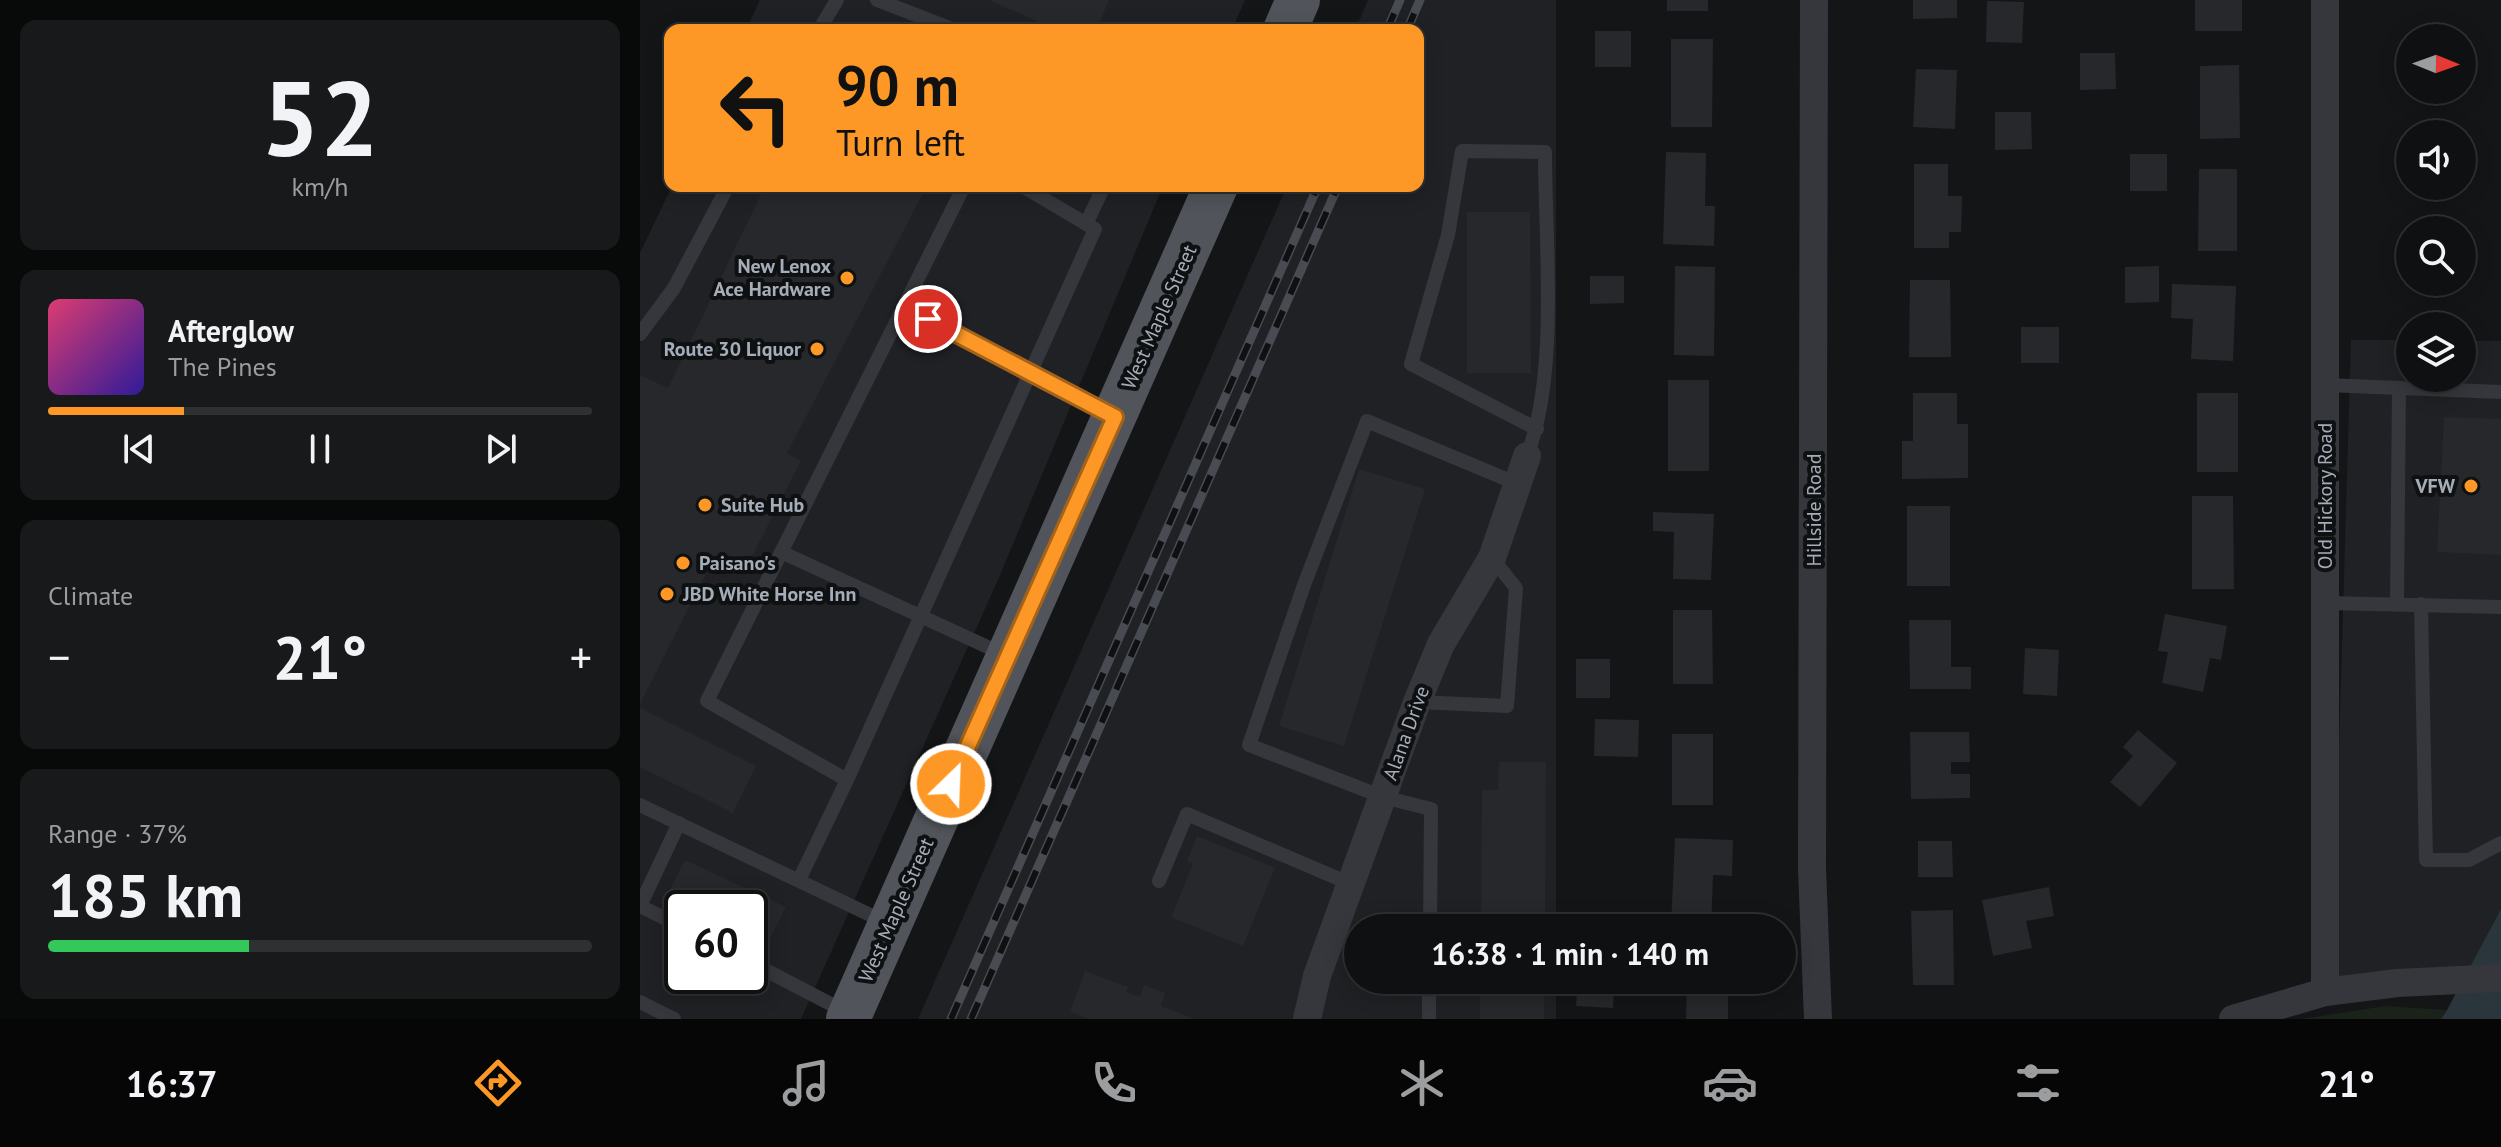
<!DOCTYPE html>
<meta charset="utf-8">
<style>
:root{--surface:#0f1011;--page:#18191a;--text:#f1f3f6;--muted:#9b9d9f;--line:#2f3031;--accent:#fd9826}
body{margin:0;font-family:"PT Sans",sans-serif;background:var(--page);color:var(--text);height:100vh;display:flex;flex-direction:column;font-size:30px;white-space:nowrap}
*{box-sizing:border-box;margin:0}
p{font-size:26px;color:var(--muted)}
.icon{flex:none;width:44px;height:44px;fill:none;stroke:currentColor;stroke-width:2;stroke-linecap:round;stroke-linejoin:round}
.map{position:relative;flex:1;overflow:hidden}
.details{display:flex;flex-direction:column;gap:20px;padding:20px;background:#080909;width:640px}
.details>*{flex:none}
.hud{position:absolute;left:24px;top:24px;width:760px;height:168px;border-radius:16px;box-shadow:0 4px 20px #0003,0 0 0 2px var(--line);background:#fd9826;color:#111;overflow:hidden}
.needle{width:52px;rotate:91deg}
.controls{position:absolute;left:1756px;top:24px;display:grid;gap:16px}
.controls a{display:grid;place-items:center;width:80px;height:80px;border-radius:50%;background:var(--surface);box-shadow:0 4px 20px #0003,0 0 0 2px var(--line);font-size:40px}
.speed{position:absolute;left:24px;top:890px;display:flex;gap:16px;font-size:40px;font-weight:700;text-align:center}
.speed>*{display:grid;place-content:center;width:104px;height:104px;border-radius:50%;background:var(--surface);box-shadow:0 4px 20px #0003,0 0 0 2px var(--line);line-height:1}
.speed .limit{border:4px solid #111;border-radius:12px;background:#fff;color:#111}
.pin{position:absolute;display:grid;place-items:center;width:68px;height:68px;color:#fff;margin:-34px;border:4px solid #fff;border-radius:50%;box-shadow:0 2px 8px #0007}
.me{position:absolute;width:88px;margin:-44px;rotate:24deg;stroke-linejoin:round;filter:drop-shadow(0 0 6px #0008)}
.turn{display:flex;align-items:center;gap:28px;height:168px;padding:0 40px;font-size:36px}
.turn .icon{width:104px;height:104px;stroke-width:2.5}
.turn b{display:block;font-size:56px;line-height:68px}
.big{font-size:60px;font-weight:800;line-height:1.1}
.details .tile{flex:1;display:flex;flex-direction:column;justify-content:center;gap:12px;min-width:0;padding:0 28px;border-radius:16px;background:var(--page)}
.details .dial{align-items:center;gap:0}
.dial b{font-size:104px;line-height:1}
.song{display:flex;align-items:center;gap:24px}
.cover{width:96px;height:96px;border-radius:12px;background:linear-gradient(135deg,hsl(340 70% 55%),hsl(250 70% 35%))}
.played{height:8px;border-radius:4px;background:linear-gradient(90deg,var(--accent) 25%,var(--line) 25%)}
.keys{display:flex;justify-content:space-around;direction:ltr}
.heat{display:flex;justify-content:space-between;align-items:center;font-size:44px;direction:ltr}
.charge{height:12px;border-radius:6px;background:linear-gradient(90deg,#34c759 37%,var(--line) 0)}
.trip{position:absolute;left:704px;top:914px;width:452px;height:80px;border-radius:40px;background:var(--surface);box-shadow:0 4px 20px #0003,0 0 0 2px var(--line);font-weight:800;line-height:80px;text-align:center}
.tabs{display:flex;height:128px;justify-content:space-around;align-items:center;background:#060607;color:var(--muted)}
.tabs .icon{width:56px;height:56px}
.tabs .selected{color:var(--accent)}
.tabs b{font-size:36px;color:var(--text)}
main{display:flex;flex:1;min-height:0}
.map>svg:first-child{display:block}
.built{fill:#202124;fill-rule:evenodd}
.green{fill:#1a221a}
.water{fill:#2a363b}
.building{fill:#27282b}
.lines{fill:none;stroke-linecap:round;stroke-linejoin:round}
.lane{stroke:#35373c;stroke-width:14}
.street{stroke:#35373c;stroke-width:28}
.primary{stroke:#51555b;stroke-width:44}
.rail-casing{stroke:#484b51;stroke-width:9}
.rail{stroke:#0f1012;stroke-width:6;stroke-dasharray:18;stroke-linecap:butt}
.route-casing{stroke:#a46319;stroke-width:20}
.route{stroke:#fd9826;stroke-width:14}
.poi-dot{fill:#fd9826;stroke:#0f1012;stroke-width:3}
.labels{text-anchor:middle;stroke-width:8;stroke-linejoin:round;paint-order:stroke}
.poi-label{font-size:20px;font-weight:bold;fill:#a5adb8;stroke:#0f1012;text-anchor:end}
.street-label{font-size:20px;fill:#a5adb8;stroke:#0f1012}
</style>
<main>
<section class="details">
<div class="tile dial"><b>52</b><p>km/h</p></div>
<div class="tile">
<div class="song"><i class="cover"></i><div><b>Afterglow</b><p>The Pines</p></div></div>
<div class="played"></div>
<div class="keys"><svg class="icon" aria-label="previous" viewBox="0 0 24 24"><path d="M18 5L8 12l10 7zM5 5v14"/></svg><svg class="icon" aria-label="pause" viewBox="0 0 24 24"><path d="M8 5v14M16 5v14"/></svg><svg class="icon" aria-label="next" viewBox="0 0 24 24"><path d="M6 5l10 7-10 7zM19 5v14"/></svg></div>
</div>
<div class="tile"><p>Climate</p>
<div class="heat"><a>−</a><b class="big">21°</b><a>+</a></div>
</div>
<div class="tile"><p>Range · 37%</p><b class="big">185 km</b><div class="charge"></div></div>
</section>
<div class="map">
<svg width="1861" height="1019" viewBox="0 0 1861 1019">
<rect width="100%" height="100%" fill="#141517"/>
<!-- built -->
<g class="built">
<path d="M120 0H605L592 30H106Z"/>
<path d="M728 0H916V928H718V980H916V1019H278L647 186H778V30H715Z"/>
<path d="M32 186H523L357 582 161 1019H0V253ZM42 908H110V976H42Z"/>
<path d="M1711 340H1770V378H1822V341H1861V909L1830 968 1692 985Z"/>
</g>
<!-- green -->
<path class="green" d="M1745 1006 1807 1010 1801 1019H1662Z"/>
<!-- water -->
<path class="water" d="M1861 909V1019H1801L1807 1010Z"/>
<!-- building -->
<g class="building">
<path d="M349 0H469L456 30H393L397 21Z"/>
<rect x="1027" y="0" width="41" height="11"/>
<path d="M1273 0H1317V18L1273 19Z"/>
<rect x="1555" y="0" width="47" height="31"/>
<path d="M1347 1 1384 2 1382 43 1346 42Z"/>
<rect x="955" y="31" width="36" height="36"/>
<path d="M1031 39H1073L1072 127H1031Z"/>
<path d="M1440 53H1475L1476 89 1440 90Z"/>
<path d="M1599 65 1600 138 1560 139V66Z"/>
<path d="M1276 69 1317 70 1315 129 1273 127Z"/>
<path d="M1355 112H1391L1392 149 1355 150Z"/>
<path d="M1026 152 1066 153 1065 206H1075L1074 246 1023 244Z"/>
<rect x="1490" y="154" width="37" height="37"/>
<path d="M1274 164H1308V196H1322L1321 232H1309V248H1274Z"/>
<path d="M1559 169H1597V251H1558Z"/>
<path d="M125 186H287L147 453 161 461 104 572 74 558 0 704V375L28 388Z"/>
<path d="M827 212H890L891 373H827Z"/>
<path d="M1035 266 1075 267 1074 356 1034 355Z"/>
<path d="M1519 266V302L1485 303V267Z"/>
<path d="M950 276H984V303L950 304Z"/>
<path d="M1270 280H1310L1311 357H1269Z"/>
<path d="M1532 284 1596 286 1593 361 1551 359 1553 319 1531 318Z"/>
<rect x="1381" y="327" width="38" height="36"/>
<rect x="1028" y="380" width="41" height="91"/>
<path d="M1273 393H1317V424H1328V478L1262 479V441H1273Z"/>
<rect x="1557" y="393" width="41" height="79"/>
<path d="M1804 417 1861 419V555L1797 552Z"/>
<path d="M719 469 785 489 704 746 639 726Z"/>
<path d="M1552 496H1593L1594 589H1552Z"/>
<rect x="1267" y="506" width="43" height="80"/>
<path d="M1013 512 1074 514 1071 580 1033 579 1034 532 1013 531Z"/>
<path d="M1033 610H1072L1073 684H1033Z"/>
<path d="M1525 614 1587 626 1581 660 1570 658 1563 692 1522 683 1528 652 1518 651Z"/>
<path d="M1269 620H1311V667H1331V689H1270Z"/>
<path d="M1385 648 1419 650 1417 696 1383 694Z"/>
<rect x="936" y="659" width="34" height="39"/>
<path d="M0 708 116 766 93 813 0 767Z"/>
<path d="M955 719 999 720 998 757 954 756Z"/>
<path d="M1498 730 1537 763 1500 807 1470 782 1493 756 1483 747Z"/>
<path d="M1270 732H1329L1330 762H1311V774H1330V798L1271 799Z"/>
<rect x="1032" y="734" width="41" height="71"/>
<path d="M859 762H906L905 928H841L842 790H858Z"/>
<path d="M557 836 635 868 603 946 531 917 553 864 547 861Z"/>
<path d="M1035 838 1093 840 1092 876 1073 875 1071 928 1031 926Z"/>
<path d="M1278 841H1312L1313 877H1278Z"/>
<path d="M45 860 146 907 125 948 110 940V908H44L25 899Z"/>
<path d="M1409 887 1414 916 1386 921 1392 948 1353 956 1342 900Z"/>
<path d="M1313 910 1314 985H1273L1271 911Z"/>
<path d="M445 971 488 987 486 992 500 997 504 985 525 993 521 1006 555 1019H449L430 1012Z"/>
<path d="M840 980H905L904 1019H840Z"/>
<path d="M938 980H974L973 1008 936 1006Z"/>
<path d="M1047 985H1088V1019H1046Z"/>
</g>
<g class="lines">
<!-- lane -->
<g class="lane">
<path d="M237 0 315 30"/>
<path d="M179 30 197 0"/>
<path d="M324 186 67 701 207 780 455 229 382 186"/>
<path d="M446 224 464 186"/>
<path d="M263 307 469 413"/>
<path d="M0 334 34 288 88 186"/>
<path d="M1685 385 1861 392"/>
<path d="M887 456C919 372 905 244 905 152L822 151 808 235 771 364 897 429"/>
<path d="M141 552 363 654"/>
<path d="M1686 603 1861 607"/>
<path d="M1757 603 1759 388"/>
<path d="M1781 604 1786 860H1829L1861 843"/>
<path d="M777 702 867 706 876 588 852 558"/>
<path d="M0 805 245 922"/>
<path d="M39 823 0 906 42 927"/>
<path d="M159 880 207 780"/>
<path d="M519 881 547 814 711 884"/>
<path d="M790 928 791 809 743 797 609 745 664 585 727 421 878 484"/>
<path d="M110 962 206 1012"/>
<path d="M0 1002 34 1019"/>
<path d="M789 1019V980"/>
</g>
<!-- street -->
<g class="street">
<path d="M1174 0 1172 869 1178 1019"/>
<path d="M1685 0V992"/>
<path d="M667 1019 677 976 777 702 801 644 852 558 887 456"/>
<path d="M1593 1019 1685 992 1757 983 1861 978"/>
</g>
<!-- primary -->
<g class="primary">
<path d="M645 30 658 0"/>
<path d="M208 1019 576 186"/>
</g>
<!-- rail casing -->
<g class="rail-casing">
<g id="rail">
<path d="M747 30 760 0"/>
<path d="M767 30 780 0"/>
<path d="M311 1019 678 186"/>
<path d="M331 1019 698 186"/>
</g>
</g>
<!-- rail -->
<use href="#rail" class="rail"/>
</g>
<g class="lines">
<!-- route casing -->
<g class="route-casing">
<path id="route" d="M288 319 475 417 311 784"/>
</g>
<!-- route -->
<use href="#route" class="route"/>
</g>
<!-- markers -->
<g class="poi-dot">
<circle cx="207" cy="278" r="8"/>
<circle cx="177" cy="349" r="8"/>
<circle cx="1831" cy="486" r="8"/>
<circle cx="65" cy="505" r="8"/>
<circle cx="43" cy="563" r="8"/>
<circle cx="27" cy="594" r="8"/>
</g>
<g class="labels">
<!-- poi labels -->
<g class="poi-label">
<text x="191" y="273">New Lenox<tspan x="191" dy="23">Ace Hardware</tspan></text>
<text x="161" y="356">Route 30 Liquor</text>
<text x="1815" y="493">VFW</text>
<text x="81" y="512" text-anchor="start">Suite Hub</text>
<text x="59" y="570" text-anchor="start">Paisano's</text>
<text x="43" y="601" text-anchor="start">JBD White Horse Inn</text>
</g>
<!-- street labels -->
<g class="street-label">
<text transform="translate(519 317) rotate(-66)" y="7">West Maple Street</text>
<text transform="translate(1685 496) rotate(-90)" y="7">Old Hickory Road</text>
<text transform="translate(1174 510) rotate(-90)" y="7">Hillside Road</text>
<text transform="translate(766 733) rotate(-70)" y="7">Alana Drive</text>
<text transform="translate(256 910) rotate(-66)" y="7">West Maple Street</text>
</g>
</g>
</svg>
<div class="controls">
<a><svg class="needle" viewBox="-14 -14 28 28"><path d="M0-13l5 13h-10z" fill="#e53935"/><path d="M0 13l5-13h-10z" fill="#9b9d9f"/></svg></a>
<a><svg class="icon" aria-label="sound" viewBox="0 0 24 24"><path d="M4 9h4l5-4v14l-5-4H4zM17 9q2 3 0 6"/></svg></a>
<a><svg class="icon" aria-label="search" viewBox="0 0 24 24"><circle cx="10" cy="10" r="6"/><path d="M15 15l6 6"/></svg></a>
<a><svg class="icon" aria-label="layers" viewBox="0 0 24 24"><path d="M12 4l9 5-9 5-9-5zM3 14l9 5 9-5"/></svg></a>
</div>
<div class="speed"><div class="limit">60</div></div>
<div class="pin" style="left:288px;top:319px;background:#d93025"><svg class="icon" aria-label="arrive" viewBox="0 0 24 24"><path d="M6 21V4h12l-3 4 3 4H6"/></svg></div>
<svg class="me" style="left:311px;top:784px" viewBox="-20 -20 40 40"><circle r="17" fill="#fd9826" stroke="#fff" stroke-width="3"/><path d="M0-11L8 9 0 5-8 9z" fill="#fff"/></svg>
<div class="trip">16:38 · 1 min · 140 m</div>
<div class="hud">
<div class="turn"><svg class="icon" aria-label="left" viewBox="0 0 24 24"><path d="M17 20v-9H6M10 6l-5 5 5 5"/></svg><div><b>90 m</b>Turn left</div></div>
</div>
</div>
</main>
<nav class="tabs">
<b>16:37</b>
<svg class="icon selected" aria-label="directions" viewBox="0 0 24 24"><path d="M12 3l9 9-9 9-9-9zM9 14v-3h6M13 9l2 2-2 2"/></svg>
<svg class="icon" aria-label="music" viewBox="0 0 24 24"><path d="M9 18V5l10-2v13"/><circle cx="6" cy="18" r="3"/><circle cx="16" cy="16" r="3"/></svg>
<svg class="icon" aria-label="phone" viewBox="0 0 24 24"><path d="M5 4h4l2 5-3 2q2 4 5 5l2-3 5 2v4C11 20 4 13 5 4z"/></svg>
<svg class="icon" aria-label="climate" viewBox="0 0 24 24"><path d="M12 3v18M4 7l16 10M4 17L20 7"/></svg>
<svg class="icon" aria-label="car" viewBox="0 0 24 24"><path d="M5 17H2v-5l4-1 3-4h7l3 4 3 1v5h-3M9 17h6M6 11h13"/><circle cx="7" cy="17" r="2"/><circle cx="17" cy="17" r="2"/></svg>
<svg class="icon" aria-label="filters" viewBox="0 0 24 24"><path d="M4 7h16M4 17h16"/><circle cx="9" cy="7" r="2"/><circle cx="15" cy="17" r="2"/></svg>
<b>21°</b>
</nav>
